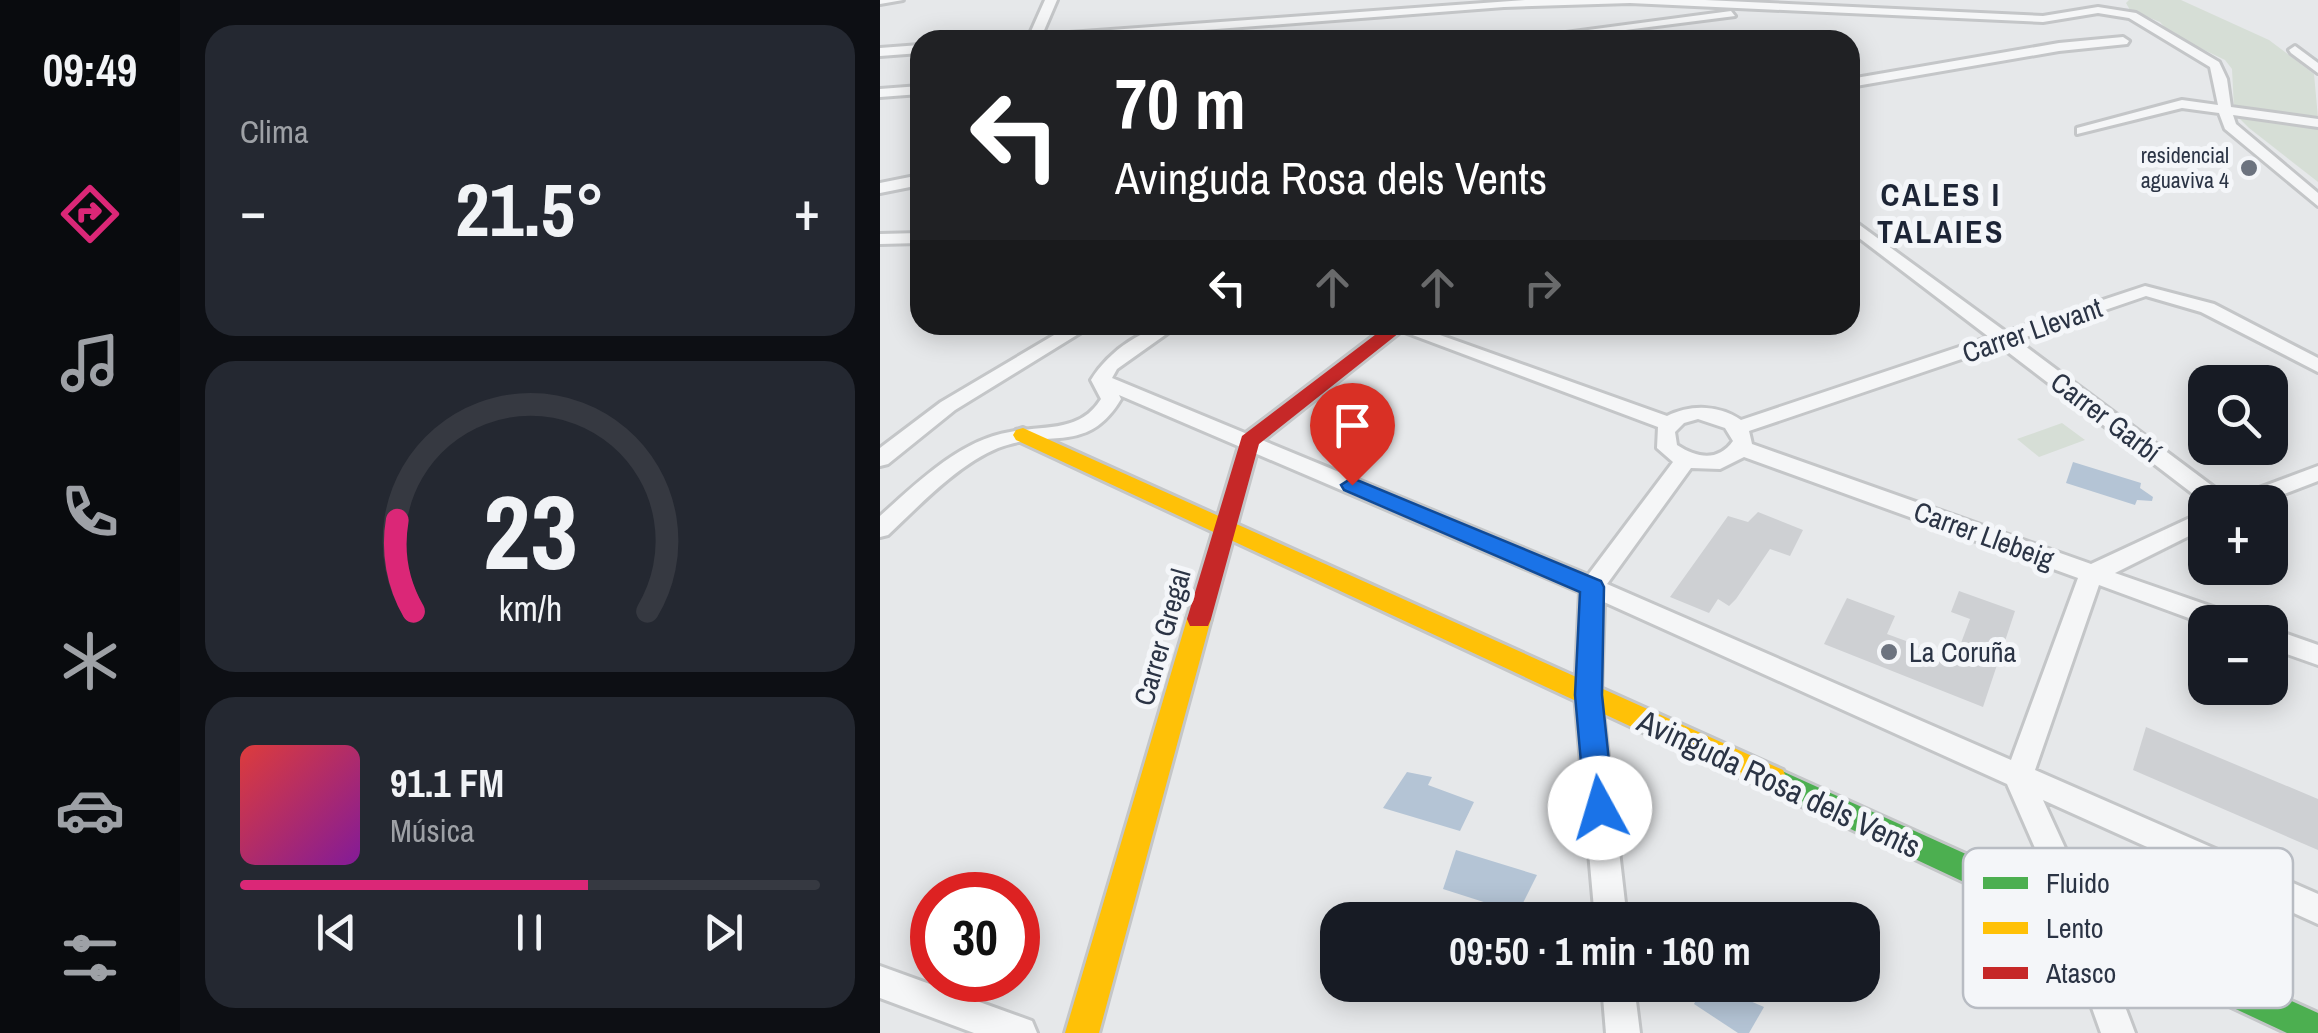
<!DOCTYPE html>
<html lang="es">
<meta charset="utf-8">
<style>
:root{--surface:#171b24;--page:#242831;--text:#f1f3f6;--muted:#9ea1a6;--line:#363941;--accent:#db2777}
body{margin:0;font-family:"Archivo Narrow",sans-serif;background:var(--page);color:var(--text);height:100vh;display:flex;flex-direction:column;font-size:38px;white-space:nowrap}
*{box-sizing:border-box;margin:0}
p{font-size:32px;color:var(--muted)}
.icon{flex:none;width:55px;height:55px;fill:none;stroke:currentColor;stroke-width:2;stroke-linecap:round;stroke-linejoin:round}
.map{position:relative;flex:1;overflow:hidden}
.details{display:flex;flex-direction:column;gap:25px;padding:25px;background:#0d0f14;width:700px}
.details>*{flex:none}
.hud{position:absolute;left:30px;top:30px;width:950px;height:305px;border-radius:30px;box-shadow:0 5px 25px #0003;background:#202124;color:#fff;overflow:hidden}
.buttons{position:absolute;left:1308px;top:365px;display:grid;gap:20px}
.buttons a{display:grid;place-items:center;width:100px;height:100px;border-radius:20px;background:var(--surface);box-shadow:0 5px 25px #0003;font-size:50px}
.speed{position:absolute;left:30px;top:872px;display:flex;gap:20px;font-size:50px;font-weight:700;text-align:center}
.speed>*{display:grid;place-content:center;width:130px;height:130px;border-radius:50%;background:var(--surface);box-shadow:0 5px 25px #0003;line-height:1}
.speed .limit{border:15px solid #d22;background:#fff;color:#111}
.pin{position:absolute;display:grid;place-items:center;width:85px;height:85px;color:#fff;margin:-102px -42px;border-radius:50% 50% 50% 0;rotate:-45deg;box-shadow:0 0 10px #0007}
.pin .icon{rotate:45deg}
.me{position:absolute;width:110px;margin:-55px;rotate:354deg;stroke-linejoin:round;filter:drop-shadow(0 0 8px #0008)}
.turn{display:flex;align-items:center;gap:35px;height:210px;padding:0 40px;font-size:45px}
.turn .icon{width:130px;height:130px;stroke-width:2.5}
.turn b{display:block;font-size:70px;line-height:85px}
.lanes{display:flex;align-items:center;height:95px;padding:0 40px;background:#0003;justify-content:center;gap:50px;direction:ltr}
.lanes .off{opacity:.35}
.big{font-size:75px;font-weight:800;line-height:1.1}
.details .widget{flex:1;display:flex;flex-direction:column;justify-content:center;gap:15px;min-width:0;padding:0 35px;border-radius:30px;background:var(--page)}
.details .dial{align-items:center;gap:0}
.dial svg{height:260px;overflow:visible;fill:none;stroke:var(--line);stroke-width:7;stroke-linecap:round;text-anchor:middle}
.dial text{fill:var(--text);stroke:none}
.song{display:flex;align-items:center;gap:30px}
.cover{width:120px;height:120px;border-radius:15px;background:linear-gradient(135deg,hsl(0 70% 55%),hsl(290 70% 35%))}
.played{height:10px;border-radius:5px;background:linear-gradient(90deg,var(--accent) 60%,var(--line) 60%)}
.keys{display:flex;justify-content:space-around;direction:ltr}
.heat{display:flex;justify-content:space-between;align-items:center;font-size:55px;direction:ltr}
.trip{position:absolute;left:440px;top:902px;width:560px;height:100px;border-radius:30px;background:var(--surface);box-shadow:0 5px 25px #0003;font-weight:800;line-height:100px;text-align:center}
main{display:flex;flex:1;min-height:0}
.tabs{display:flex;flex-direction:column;width:180px;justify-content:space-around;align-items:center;background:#090b0e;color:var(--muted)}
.tabs .icon{width:70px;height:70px}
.tabs .on{color:var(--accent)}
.tabs b{font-size:45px;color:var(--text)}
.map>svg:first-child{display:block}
.green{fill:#d6ded6}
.water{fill:#b4c4d5}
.building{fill:#ced0d3}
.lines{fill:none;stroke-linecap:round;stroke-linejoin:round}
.street-casing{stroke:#c4c6c8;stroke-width:6}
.fast-casing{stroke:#c4c6c8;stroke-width:6}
.slow-casing{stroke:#c4c6c8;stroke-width:6}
.jam-casing{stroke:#c4c6c8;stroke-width:6}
.street{fill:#f5f6f7;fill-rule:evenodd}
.fast{fill:#4caf50;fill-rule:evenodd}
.slow{fill:#ffc107;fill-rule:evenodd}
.jam{fill:#c62828;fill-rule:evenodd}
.route{fill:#1a73e8;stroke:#114b97;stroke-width:2.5}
.poi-dot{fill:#6c737f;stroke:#f4f6f9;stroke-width:4}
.labels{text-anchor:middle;stroke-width:10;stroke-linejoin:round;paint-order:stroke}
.far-poi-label{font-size:22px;fill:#2b3445;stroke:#f4f6f9;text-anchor:end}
.street-label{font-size:28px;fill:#2b3445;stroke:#f4f6f9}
.poi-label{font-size:28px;fill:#2b3445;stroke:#f4f6f9;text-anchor:start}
.far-district-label{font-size:32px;font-weight:bold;letter-spacing:2.5px;fill:#1d2536;stroke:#f4f6f9}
.near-street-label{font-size:32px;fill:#2b3445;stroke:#f4f6f9}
.key{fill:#f4f6f9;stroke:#b8bcc3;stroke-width:2.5}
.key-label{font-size:28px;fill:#2b3445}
</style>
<main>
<nav class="tabs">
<b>09:49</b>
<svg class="icon on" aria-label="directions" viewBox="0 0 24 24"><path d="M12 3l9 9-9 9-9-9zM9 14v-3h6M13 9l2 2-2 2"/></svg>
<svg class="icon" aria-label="music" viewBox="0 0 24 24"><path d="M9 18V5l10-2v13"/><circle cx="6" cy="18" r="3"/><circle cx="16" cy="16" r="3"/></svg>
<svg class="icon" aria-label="phone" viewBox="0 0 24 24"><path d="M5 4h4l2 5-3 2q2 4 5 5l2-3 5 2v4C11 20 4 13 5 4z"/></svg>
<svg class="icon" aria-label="climate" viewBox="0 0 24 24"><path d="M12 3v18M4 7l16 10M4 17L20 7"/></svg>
<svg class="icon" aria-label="car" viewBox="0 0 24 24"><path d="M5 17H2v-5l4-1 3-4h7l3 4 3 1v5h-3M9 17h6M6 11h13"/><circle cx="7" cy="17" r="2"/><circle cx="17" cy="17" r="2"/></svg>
<svg class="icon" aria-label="filters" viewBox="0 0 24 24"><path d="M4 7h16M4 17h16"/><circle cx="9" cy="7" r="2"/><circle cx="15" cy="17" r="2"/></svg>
</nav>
<section class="details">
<div class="widget"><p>Clima</p>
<div class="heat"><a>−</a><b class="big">21.5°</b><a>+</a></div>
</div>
<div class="widget dial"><svg viewBox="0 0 100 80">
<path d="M14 69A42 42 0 1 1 86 69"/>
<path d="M14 69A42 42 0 0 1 9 41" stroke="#db2777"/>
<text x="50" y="56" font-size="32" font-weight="700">23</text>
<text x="50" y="72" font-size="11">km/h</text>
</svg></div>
<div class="widget">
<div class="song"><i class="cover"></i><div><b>91.1 FM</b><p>Música</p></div></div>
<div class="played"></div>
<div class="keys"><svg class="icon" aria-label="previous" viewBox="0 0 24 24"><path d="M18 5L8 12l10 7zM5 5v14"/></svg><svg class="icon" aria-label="pause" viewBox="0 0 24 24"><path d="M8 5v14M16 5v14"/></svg><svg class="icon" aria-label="next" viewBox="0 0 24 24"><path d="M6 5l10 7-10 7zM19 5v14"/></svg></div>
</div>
</section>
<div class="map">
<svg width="1438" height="1033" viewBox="0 0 1438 1033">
<rect width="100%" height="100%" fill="#e6e8ea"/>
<!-- green -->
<g class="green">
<path d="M1249 0H1301L1389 40 1434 74 1438 118 1354 108 1352 69 1345 60 1291 34 1280 22 1250 10 1246 3Z"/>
<path d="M1359 118 1438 128V182L1369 128Z"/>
<path d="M1182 423 1205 440 1159 457 1137 439Z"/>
</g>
<!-- water -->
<g class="water">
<path d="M1193 462 1261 483 1260 488 1273 497 1272 501 1257 500 1255 505 1186 483Z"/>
<path d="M527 772 552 777 548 785 594 802 580 831 503 808Z"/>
<path d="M576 850 657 875 638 913 563 889Z"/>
<path d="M824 985H833L884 1007 869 1033H858L814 1004Z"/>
</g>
<!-- building -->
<g class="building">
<path d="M878 512 923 530 910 556 890 549 856 599 849 606 838 599 829 613 790 597 848 516 868 522Z"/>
<path d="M1079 591 1135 611 1103 707 944 644 967 598 1015 616 1007 634 1075 659 1090 619 1071 612Z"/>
<path d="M1266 727 1438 799V850L1253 770Z"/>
</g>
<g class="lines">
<!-- street casing -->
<g class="street-casing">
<g id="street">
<path d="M0 0H23L0 4Z"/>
<path d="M165 0H177L162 35 645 0H825L1163 16 1218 7 1256 13 1339 62 1347 79 1351 107 1438 119V127L1353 115 1356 124 1438 193V206L1345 129 1339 113 1302 108 1197 134V128L1302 100 1338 105 1330 67 1249 18 1218 13 1163 22 750 3 624 7 192 40H139L149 36Z"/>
<path d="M851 11 855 16 667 40H632Z"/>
<path d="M1243 37 1249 41 1247 44 1179 51 970 87V79L1179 43Z"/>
<path d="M40 45V53L0 56V48Z"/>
<path d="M1415 46 1438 63V73L1411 53 1409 50Z"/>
<path d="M40 86V94L0 97V89Z"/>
<path d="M40 175V185L0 193V183Z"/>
<path d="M970 218 1126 332 1265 286 1334 304 1438 358V372L1321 312 1266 296 1137 340 1347 497 1350 502 1325 503 1120 346 869 431 872 444 1211 564 1325 511V528L1235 573 1356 615 1359 622 1325 624 1219 585 1155 770 1438 894V924L1163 800 1185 848 1255 1033H1221L1155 848 1127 784 724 602 721 695 747 920H715L695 695 700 592 239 395 241 399C207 456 168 428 118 448 77 465 40 505 8 535L0 537V516C37 483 80 440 130 432 164 425 200 433 221 399L211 380C229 351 265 325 299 325L237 369 232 378 708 575 793 462 777 448 778 427 506 325H532L787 416C811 404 839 405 861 420L1109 337 970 231ZM818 419 845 428 853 441C838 462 817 458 797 445L795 432 804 423ZM864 457 1198 578 1131 760 727 584 811 468 840 469Z"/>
<path d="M40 233V243L0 244V234Z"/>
<path d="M191 325H213L75 410 8 464 0 466V448L61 402Z"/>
<path d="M1438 466V481L1383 502H1352L1355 497Z"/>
<path d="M1390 628 1438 645V665L1390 648Z"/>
<path d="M0 966 152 1021 157 1033H94L0 998Z"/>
<path d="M722 985H754L760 1033H726Z"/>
</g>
</g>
<!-- fast casing -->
<g class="fast-casing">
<path id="fast" d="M893 767 1438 1013V1033H1407L883 788 879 779 883 770Z"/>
</g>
<!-- slow casing -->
<g class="slow-casing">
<g id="slow">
<path d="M143 428 903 770 907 779 903 788 893 791 883 788 136 440 133 435 136 430Z"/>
<path d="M319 610 328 612 331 619 219 1033H185L307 619 310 612Z"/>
</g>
</g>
<!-- jam casing -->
<g class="jam-casing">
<path id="jam" d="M508 325H529L379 444 331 619 328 626H310L307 619 362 436Z"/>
</g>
<!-- street -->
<use href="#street" class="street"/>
<!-- fast -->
<use href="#fast" class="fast"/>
<!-- slow -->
<use href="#slow" class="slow"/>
<!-- jam -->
<use href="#jam" class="jam"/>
</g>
<!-- route -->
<path class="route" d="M472 478 721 581 724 587 722 695 734 808 730 817 720 821 709 817 705 808 695 695 700 592 464 490 461 485Z"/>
<!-- markers -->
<g class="poi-dot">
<circle cx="1369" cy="168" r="10"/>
<circle cx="1009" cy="652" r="10"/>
</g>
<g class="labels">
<!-- far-poi labels -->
<g class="far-poi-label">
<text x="1349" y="163">residencial<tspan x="1349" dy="25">aguaviva 4</tspan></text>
</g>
<!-- street labels -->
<g class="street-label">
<text transform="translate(1152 330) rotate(-19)" y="10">Carrer Llevant</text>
<text transform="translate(1226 417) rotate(37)" y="10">Carrer Garbí</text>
<text transform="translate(1104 535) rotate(20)" y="10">Carrer Llebeig</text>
<text transform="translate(282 637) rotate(-74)" y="10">Carrer Gregal</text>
</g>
<!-- poi labels -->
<g class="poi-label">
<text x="1029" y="662">La Coruña</text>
</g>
<!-- far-district labels -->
<g class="far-district-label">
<text x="1061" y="206">CALES I<tspan x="1061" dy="37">TALAIES</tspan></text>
</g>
<!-- near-street labels -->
<g class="near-street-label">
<text transform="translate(899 784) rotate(25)" y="11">Avinguda Rosa dels Vents</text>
</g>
</g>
<!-- legend -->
<rect x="1083" y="848" width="330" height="160" rx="15" class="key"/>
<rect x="1103" y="877" width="45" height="12" fill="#4caf50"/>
<rect x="1103" y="922" width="45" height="12" fill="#ffc107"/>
<rect x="1103" y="967" width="45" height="12" fill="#c62828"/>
<g class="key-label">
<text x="1166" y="893">Fluido</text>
<text x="1166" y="938">Lento</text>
<text x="1166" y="983">Atasco</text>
</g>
</svg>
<div class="buttons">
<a><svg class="icon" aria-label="search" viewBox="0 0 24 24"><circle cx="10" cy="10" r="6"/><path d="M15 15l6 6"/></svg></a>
<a>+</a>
<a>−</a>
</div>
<div class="speed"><div class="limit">30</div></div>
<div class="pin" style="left:472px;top:485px;background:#d93025"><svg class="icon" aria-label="arrive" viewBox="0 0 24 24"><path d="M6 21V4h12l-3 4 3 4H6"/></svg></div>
<svg class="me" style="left:720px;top:808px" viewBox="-20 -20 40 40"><circle r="19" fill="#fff"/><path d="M0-13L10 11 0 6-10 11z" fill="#1a73e8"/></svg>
<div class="trip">09:50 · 1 min · 160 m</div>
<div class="hud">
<div class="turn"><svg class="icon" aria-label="left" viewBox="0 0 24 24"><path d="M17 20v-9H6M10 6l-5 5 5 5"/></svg><div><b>70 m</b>Avinguda Rosa dels Vents</div></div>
<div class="lanes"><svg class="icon" aria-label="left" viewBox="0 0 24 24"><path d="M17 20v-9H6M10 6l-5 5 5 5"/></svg><svg class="icon off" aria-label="ahead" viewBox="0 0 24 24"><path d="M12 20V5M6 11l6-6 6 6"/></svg><svg class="icon off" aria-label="ahead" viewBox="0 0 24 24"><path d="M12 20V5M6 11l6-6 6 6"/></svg><svg class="icon off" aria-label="right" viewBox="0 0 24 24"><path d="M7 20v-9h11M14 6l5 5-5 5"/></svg></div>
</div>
</div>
</main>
